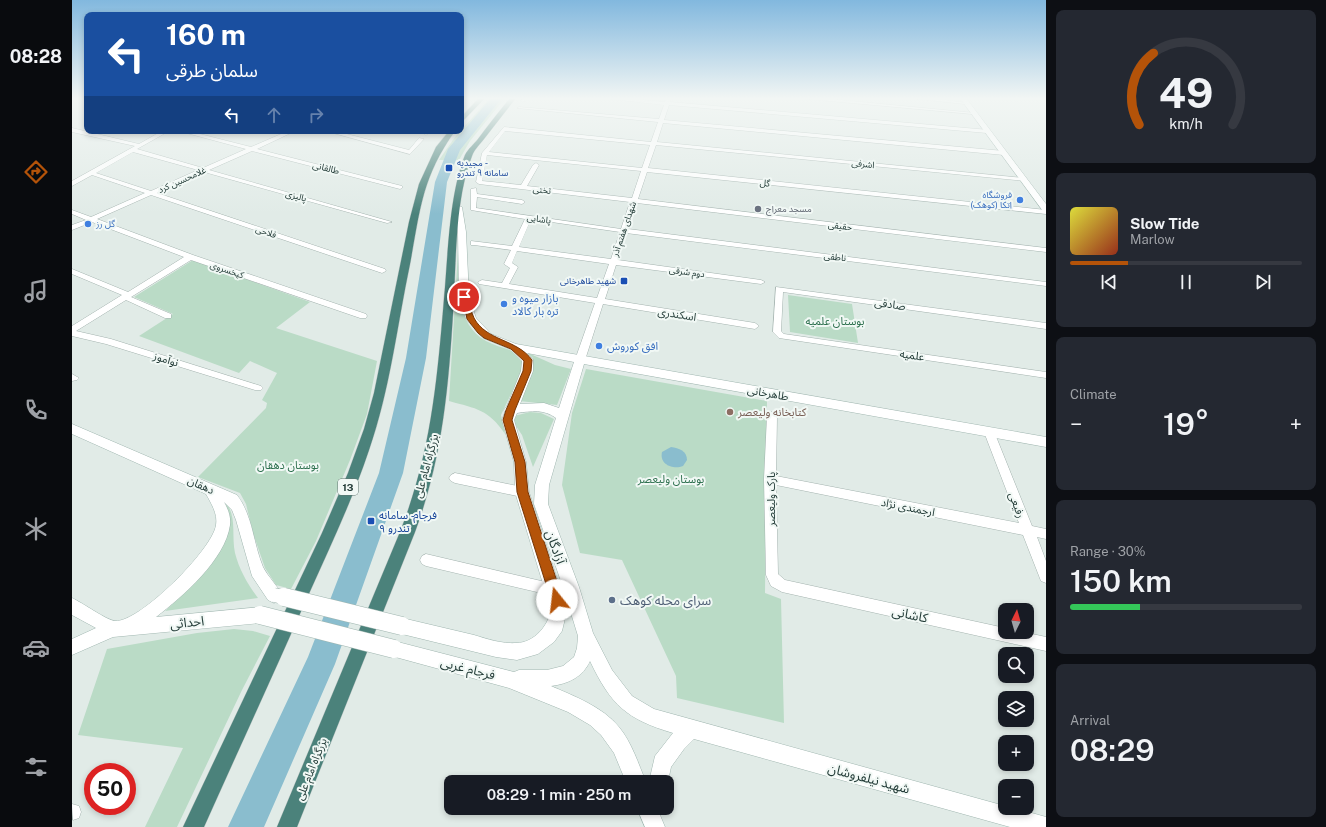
<!DOCTYPE html>
<meta charset="utf-8">
<style>
:root{--surface:#171b24;--page:#242831;--text:#f1f3f6;--muted:#9ea1a6;--line:#363941;--accent:#b45309}
body{margin:0;font-family:"Public Sans","Noto Sans Arabic",sans-serif;background:var(--page);color:var(--text);height:100vh;display:flex;flex-direction:column;font-size:15px;white-space:nowrap}
*{box-sizing:border-box;margin:0}
p{font-size:13px;color:var(--muted)}
.icon{flex:none;width:22px;height:22px;fill:none;stroke:currentColor;stroke-width:2;stroke-linecap:round;stroke-linejoin:round}
.map{position:relative;flex:1;overflow:hidden}
.panel{display:flex;flex-direction:column;gap:10px;padding:10px;background:#0d0f14;width:280px}
.panel>*{flex:none}
.top-card{position:absolute;left:12px;top:12px;width:380px;height:122px;border-radius:8px;box-shadow:0 2px 6px #0003;background:#1a4fa0;color:#fff;overflow:hidden}
.needle{width:26px;rotate:5deg}
.controls{position:absolute;left:926px;top:603px;display:grid;gap:8px}
.controls a{display:grid;place-items:center;width:36px;height:36px;border-radius:8px;background:var(--surface);box-shadow:0 2px 6px #0003;font-size:20px}
.speed{position:absolute;left:12px;top:763px;display:flex;gap:8px;font-size:20px;font-weight:700;text-align:center}
.speed>*{display:grid;place-content:center;width:52px;height:52px;border-radius:50%;background:var(--surface);box-shadow:0 2px 6px #0003;line-height:1}
.speed .limit{border:6px solid #d22;background:#fff;color:#111}
.pin{position:absolute;display:grid;place-items:center;width:34px;height:34px;color:#fff;margin:-17px;border:2px solid #fff;border-radius:50%;box-shadow:0 1px 4px #0007}
.me{position:absolute;width:44px;margin:-22px;rotate:344deg;stroke-linejoin:round;filter:drop-shadow(0 0 3px #0008)}
.turn{display:flex;align-items:center;gap:14px;height:84px;padding:0 16px;font-size:18px}
.turn .icon{width:52px;height:52px;stroke-width:2.5}
.turn b{display:block;font-size:28px;line-height:34px}
.lanes{display:flex;align-items:center;height:38px;padding:0 16px;background:#0003;justify-content:center;gap:20px;direction:ltr}
.lanes .off{opacity:.35}
.big{font-size:30px;font-weight:600;line-height:1.1}
.panel .widget{flex:1;display:flex;flex-direction:column;justify-content:center;gap:6px;min-width:0;padding:0 14px;border-radius:8px;background:var(--page)}
.panel .dial{align-items:center;gap:0}
.dial svg{height:104px;overflow:visible;fill:none;stroke:var(--line);stroke-width:7;stroke-linecap:round;text-anchor:middle}
.dial text{fill:var(--text);stroke:none}
.song{display:flex;align-items:center;gap:12px}
.cover{width:48px;height:48px;border-radius:6px;background:linear-gradient(135deg,hsl(60 70% 55%),hsl(10 70% 35%))}
.played{height:4px;border-radius:2px;background:linear-gradient(90deg,var(--accent) 25%,var(--line) 25%)}
.keys{display:flex;justify-content:space-around;direction:ltr}
.heat{display:flex;justify-content:space-between;align-items:center;font-size:22px;direction:ltr}
.charge{height:6px;border-radius:3px;background:linear-gradient(90deg,#34c759 30%,var(--line) 0)}
.trip{position:absolute;left:372px;top:775px;width:230px;height:40px;border-radius:8px;background:var(--surface);box-shadow:0 2px 6px #0003;font-weight:600;line-height:40px;text-align:center}
main{display:flex;flex:1;min-height:0}
.tab-bar{display:flex;flex-direction:column;width:72px;justify-content:space-around;align-items:center;background:#090b0e;color:var(--muted)}
.tab-bar .icon{width:28px;height:28px}
.tab-bar .active{color:var(--accent)}
.tab-bar b{font-size:18px;color:var(--text)}
.map>svg:first-child{display:block}
.green{fill:#badbc6}
.water{fill:#8abdce}
.lines{fill:none;stroke-linecap:round;stroke-linejoin:round}
.river{fill:#8abdce;fill-rule:evenodd}
.minor-casing{stroke:#a4b3af;stroke-width:1}
.secondary-casing{stroke:#a0b6b0;stroke-width:1}
.trunk-casing{stroke:#c1c8c7;stroke-width:1}
.minor{fill:#fff;fill-rule:evenodd}
.secondary{fill:#fff;fill-rule:evenodd}
.trunk{fill:#4b827b;fill-rule:evenodd}
.secondary-bridge-far1-casing{stroke:#a0b6b0;stroke-width:15;stroke-linecap:butt}
.secondary-bridge-casing{stroke:#a0b6b0;stroke-width:19;stroke-linecap:butt}
.secondary-bridge-far1{stroke:#fff;stroke-width:14}
.secondary-bridge{stroke:#fff;stroke-width:18}
.route{fill:#b45309;stroke:#753606}
.transit-dot{fill:#1a4fb4;stroke:#f1f8f5;stroke-width:1.5}
.shop-dot{fill:#3f7fe0;stroke:#f1f8f5;stroke-width:1.5}
.worship-dot{fill:#6b7280;stroke:#f1f8f5;stroke-width:1.5}
.education-dot{fill:#8d6e63;stroke:#f1f8f5;stroke-width:1.5}
.service-dot{fill:#5c6f8a;stroke:#f1f8f5;stroke-width:1.5}
.labels{text-anchor:middle;stroke-width:4;stroke-linejoin:round;paint-order:stroke}
.far-transit-label{font-size:9px;fill:#164399;stroke:#f1f8f5;text-anchor:start}
.far-street-label{font-size:9px;fill:#223b37;stroke:#f1f8f5}
.far-shop-label{font-size:9px;fill:#366cbe;stroke:#f1f8f5;text-anchor:end}
.far-worship-label{font-size:9px;fill:#5b616d;stroke:#f1f8f5;text-anchor:start}
.shield{fill:#f1f8f5;stroke:#607470;stroke-width:1}
.shield-label{font-size:10px;font-weight:bold;fill:#223b37}
.shop-label{font-size:11px;fill:#366cbe;stroke:#f1f8f5;text-anchor:start}
.street-label{font-size:11px;fill:#223b37;stroke:#f1f8f5}
.park-label{font-size:11px;fill:#2d704e;stroke:#f1f8f5}
.education-label{font-size:11px;fill:#785e54;stroke:#f1f8f5;text-anchor:start}
.transit-label{font-size:11px;fill:#164399;stroke:#f1f8f5;text-anchor:start}
.near-street-label{font-size:13px;fill:#223b37;stroke:#f1f8f5}
.near-service-label{font-size:13px;fill:#4e5e75;stroke:#f1f8f5;text-anchor:start}
</style>
<main>
<nav class="tab-bar">
<b>08:28</b>
<svg class="icon active" aria-label="directions" viewBox="0 0 24 24"><path d="M12 3l9 9-9 9-9-9zM9 14v-3h6M13 9l2 2-2 2"/></svg>
<svg class="icon" aria-label="music" viewBox="0 0 24 24"><path d="M9 18V5l10-2v13"/><circle cx="6" cy="18" r="3"/><circle cx="16" cy="16" r="3"/></svg>
<svg class="icon" aria-label="phone" viewBox="0 0 24 24"><path d="M5 4h4l2 5-3 2q2 4 5 5l2-3 5 2v4C11 20 4 13 5 4z"/></svg>
<svg class="icon" aria-label="climate" viewBox="0 0 24 24"><path d="M12 3v18M4 7l16 10M4 17L20 7"/></svg>
<svg class="icon" aria-label="car" viewBox="0 0 24 24"><path d="M5 17H2v-5l4-1 3-4h7l3 4 3 1v5h-3M9 17h6M6 11h13"/><circle cx="7" cy="17" r="2"/><circle cx="17" cy="17" r="2"/></svg>
<svg class="icon" aria-label="filters" viewBox="0 0 24 24"><path d="M4 7h16M4 17h16"/><circle cx="9" cy="7" r="2"/><circle cx="15" cy="17" r="2"/></svg>
</nav>
<div class="map">
<svg width="974" height="827" viewBox="0 0 974 827">
<rect width="100%" height="100%" fill="#e1ebe7"/>
<!-- green -->
<g class="green">
<path d="M418 98H433L398 141 387 160H367L383 137Z"/>
<path d="M386 251C387 282 382 323 414 341 423 346 437 349 445 353 448 355 451 360 454 362L429 415 433 434C416 409 405 409 377 401Z"/>
<path d="M121 260 238 302 204 328 305 361 295 414 278 460 244 541 219 589 204 585 193 568 181 533 174 504 168 493 126 477 194 408 195 403 190 400 205 373 178 361 167 373 67 336 101 314 62 297Z"/>
<path d="M716 295 780 304 786 343 718 332Z"/>
<path d="M454 352 483 365 499 369 485 405 447 401 461 366V358Z"/>
<path d="M514 369 695 401 693 593 709 599 712 723 605 698 604 676 550 560 508 553 490 485 500 413Z"/>
<path d="M458 412 469 413 482 419 461 467 450 435 442 423V416Z"/>
<path d="M151 499C166 514 159 534 163 553 167 569 176 585 186 598L93 611 108 597 153 541C160 526 159 513 151 499Z"/>
<path d="M162 629 181 631 198 636 170 690 105 827H73L111 748 6 735 35 649 125 633Z"/>
</g>
<!-- water -->
<path class="water" d="M599 447C607 448 615 451 615 460L611 466C602 470 587 465 590 452Z"/>
<g class="lines">
<!-- river -->
<path class="river" d="M419 98H430L388 150 375 182 354 358 331 473 263 664 192 827H156L236 657 307 473 334 358 363 182 376 149Z"/>
<!-- minor casing -->
<g class="minor-casing">
<g id="minor">
<path d="M451 98H456L451 102 449 101Z"/>
<path d="M529 98H552L593 102 595 98H599L598 102 917 130V132L915 133 597 105 592 120 932 151 935 153 932 155 591 123 585 142 952 178 954 179V181L584 145 576 168 974 210V214L575 172 566 199 974 248V252L565 203 556 229 974 282V286L554 233 546 260 689 280 693 282 689 284 544 265 533 299 683 323 687 326 683 329 531 304 513 360 508 363 505 362 503 360 523 303 407 284 406 282 410 280 430 283 438 268 432 264 439 250 402 245H399V241L440 246 453 219 399 210V189L404 188 405 194 450 200 453 202 450 204 405 197 404 208 549 229 558 202 407 184 404 182 410 153 432 127 579 142 586 122 445 108 447 107 587 119 592 105ZM433 131 578 145 570 168 417 152ZM415 155 569 171 560 198 455 186 467 165 464 163 461 165 449 185 410 181ZM459 219 548 232 539 259 447 247ZM445 251 537 264 525 298 437 284 446 267 440 263Z"/>
<path d="M725 98H748L903 113 901 114Z"/>
<path d="M836 98H858L896 103 894 104Z"/>
<path d="M0 128 67 144 90 131H97L65 149 131 168 174 149 107 131H116L179 147 216 131H223L185 149 330 186V188L328 189 180 151 137 170 320 222 315 223 132 172 85 193 313 269 314 271 310 273 79 195 25 219 121 255 294 314 295 316 294 318H288L119 260 59 297 99 314V318H93L54 300 4 331 39 339 189 386 191 388 189 390H183L34 344 0 336V326L50 295 0 274V269L56 292 112 257 20 222 0 230V225L14 220 0 214V210L19 217 73 193 20 175 0 186V181L63 146 0 132ZM61 152 126 170 79 191 24 173Z"/>
<path d="M254 131H263L337 150 347 138 352 139 338 154Z"/>
<path d="M353 131H359L354 135 351 133Z"/>
<path d="M704 287 974 323V329L711 292 709 331 712 334 974 372V378L707 338 701 332Z"/>
<path d="M0 374 7 378 5 380 0 381Z"/>
<path d="M700 412 705 416 704 476 947 523 912 432 913 429H921L960 526 974 529V539L965 537 974 561V583L969 581 951 535 704 485 706 574 713 580 933 628V632H951L974 637V651L710 592 699 586 694 575 692 479 695 416Z"/>
<path d="M383 473 450 487 454 489 456 492 454 495 450 497 383 483 379 481 377 478 379 475Z"/>
<path d="M354 554 482 584 487 586 488 590 487 594 482 596 354 566 350 564 348 560 350 556Z"/>
<path d="M0 804 7 806 9 812 7 818 1 820Z"/>
</g>
</g>
<!-- secondary casing -->
<g class="secondary-casing">
<g id="secondary">
<path d="M888 98H894L974 204V211H971Z"/>
<path d="M383 205 390 207 394 232 397 297 404 318 419 334 444 344 974 437V447L512 364 477 485 476 504 507 587 521 633 540 670 560 696 582 709 933 806V808H942L974 817V827H938L622 739 612 749 599 767 595 786V782H577L583 756 601 733C554 719 539 705 518 661 511 677 496 684 479 686 502 696 531 707 547 727 560 743 566 763 574 782H554L542 753 529 735 518 725 496 712 437 688 316 655 314 649 316 643 322 641 442 672 447 670H475L491 666 502 657 505 648 506 636 491 587 462 504 463 485 484 418C472 409 459 411 445 413L442 420 454 462 457 492 495 610 490 631 482 642 466 654 445 660 424 657 330 634 324 632 322 626 324 620 330 618C354 624 378 629 402 635 415 639 430 644 444 643 462 643 476 626 479 610L443 492 442 462 430 420 433 412 432 410 435 406 449 371 450 361 438 349 411 338 394 319 387 297 386 232ZM455 353 502 362 487 408 472 403 448 404 461 371V360Z"/>
<path d="M0 424 165 495C181 516 181 543 191 567 196 577 205 585 210 595L208 600 202 603 196 600 180 576 164 520 160 510 152 502C156 509 159 517 158 525 153 560 111 596 84 617L188 607 194 609 196 615 194 621 188 623 41 637 0 655V639L24 628 0 615V598C11 603 34 620 43 621 67 623 141 549 144 525 146 514 139 503 134 494L0 434Z"/>
<path d="M565 808H585L593 827H573Z"/>
</g>
</g>
<!-- trunk casing -->
<g class="trunk-casing">
<g id="trunk">
<path d="M407 98H413L389 123V117Z"/>
<path d="M438 98H444C433 112 422 126 412 139 408 144 402 150 400 156 384 196 384 254 382 297 377 381 372 453 343 532L225 827H205L328 532C359 453 365 382 372 299 376 256 377 195 393 155 396 149 402 144 406 139 416 125 427 112 438 98Z"/>
<path d="M377 131H383C350 177 348 210 338 264 325 326 318 390 297 450 280 501 257 549 235 598 201 675 166 751 132 827H111L250 533 276 473 292 429 302 393 337 222 347 184 364 147Z"/>
</g>
</g>
<!-- minor -->
<use href="#minor" class="minor"/>
<!-- secondary -->
<use href="#secondary" class="secondary"/>
<!-- trunk -->
<use href="#trunk" class="trunk"/>
<!-- secondary-bridge-far1 casing -->
<g class="secondary-bridge-far1-casing">
<path id="secondary-bridge-far1" d="M202 595 216 598"/>
</g>
<!-- secondary-bridge casing -->
<g class="secondary-bridge-casing">
<g id="secondary-bridge">
<path d="M212 597 330 626"/>
<path d="M188 615 322 649"/>
</g>
</g>
<!-- secondary-bridge-far1 -->
<use href="#secondary-bridge-far1" class="secondary-bridge-far1"/>
<!-- secondary-bridge -->
<use href="#secondary-bridge" class="secondary-bridge"/>
</g>
<!-- sky -->
<linearGradient id="sky" x2="0" y2="1"><stop stop-color="#82b8de"/><stop offset="0.46" stop-color="#f2f6f4"/><stop offset="1" stop-color="#f2f6f4" stop-opacity="0"/></linearGradient>
<rect width="974" height="214" fill="url(#sky)"/>
<!-- route -->
<path class="route" d="M390 295 396 297C398 304 399 312 402 318 414 341 445 339 460 360L459 371 443 410 440 420 453 462 456 492 491 600 489 604 485 606 480 604 479 600 445 492 443 462 431 420 434 410 451 371 452 361 439 349 412 338 406 333 395 319Z"/>
<!-- markers -->
<g class="transit-dot">
<rect x="373" y="164" width="8" height="8" rx="2"/>
<rect x="548" y="277" width="8" height="8" rx="2"/>
<rect x="295" y="517" width="8" height="8" rx="2"/>
</g>
<g class="shop-dot">
<circle cx="948" cy="200" r="4"/>
<circle cx="16" cy="224" r="4"/>
<circle cx="432" cy="304" r="4"/>
<circle cx="527" cy="346" r="4"/>
</g>
<circle class="worship-dot" cx="686" cy="209" r="4"/>
<circle class="education-dot" cx="658" cy="412" r="4"/>
<circle class="service-dot" cx="540" cy="600" r="4"/>
<g class="labels">
<!-- far-transit labels -->
<g class="far-transit-label">
<text x="385" y="166">مجیدیه -<tspan x="385" dy="10">سامانه ۹ تندرو</tspan></text>
<text x="544" y="284" text-anchor="end">شهید طاهرخانی</text>
</g>
<!-- far-street labels -->
<g class="far-street-label">
<text transform="translate(791 164) rotate(6)" y="3">اشرفی</text>
<text transform="translate(254 168) rotate(14)" y="3">طالقانی</text>
<text transform="translate(110 180) rotate(-24)" y="3">غلامحسین کرد</text>
<text transform="translate(693 183) rotate(6)" y="3">گل</text>
<text transform="translate(470 190) rotate(7)" y="3">تختی</text>
<text transform="translate(224 196) rotate(15)" y="3">پالیزی</text>
<text transform="translate(467 219) rotate(8)" y="3">پاشایی</text>
<text transform="translate(768 226) rotate(7)" y="3">حقیقی</text>
<text transform="translate(552 229) rotate(-71)" y="3">شهدای هفتم آذر</text>
<text transform="translate(194 232) rotate(19)" y="3">فلاحی</text>
<text transform="translate(763 257) rotate(7)" y="3">ناطقی</text>
<text transform="translate(155 270) rotate(19)" y="3">کیخسروی</text>
<text transform="translate(615 272) rotate(8)" y="3">دوم شرقی</text>
</g>
<!-- far-shop labels -->
<g class="far-shop-label">
<text x="940" y="198">فروشگاه<tspan x="940" dy="10">اتکا (کوهک)</tspan></text>
<text x="24" y="227" text-anchor="start">گل رز</text>
</g>
<!-- far-worship labels -->
<g class="far-worship-label">
<text x="694" y="212">مسجد معراج</text>
</g>
<!-- shield labels -->
<rect class="shield" x="266" y="479" width="20" height="16" rx="3"/>
<g class="shield-label">
<text x="276" y="491">13</text>
</g>
<!-- shop labels -->
<g class="shop-label">
<text x="440" y="302">بازار میوه و<tspan x="440" dy="13">تره بار کالاد</tspan></text>
<text x="535" y="350">افق کوروش</text>
</g>
<!-- street labels -->
<g class="street-label">
<text transform="translate(818 304) rotate(8)" y="4">صادقی</text>
<text transform="translate(605 314) rotate(9)" y="4">اسکندری</text>
<text transform="translate(840 355) rotate(8)" y="4">علمیه</text>
<text transform="translate(94 359) rotate(17)" y="4">نوآموز</text>
<text transform="translate(696 393) rotate(10)" y="4">طاهرخانی</text>
<text transform="translate(354 466) rotate(-75)" y="4">بزرگراه امام علی</text>
<text transform="translate(129 485) rotate(24)" y="4">دهقان</text>
<text transform="translate(699 499) rotate(-90)" y="4">پارک ولیعصر</text>
<text transform="translate(945 505) rotate(69)" y="4">رفیعی</text>
<text transform="translate(836 507) rotate(11)" y="4">ارجمندی نژاد</text>
<text transform="translate(239 769) rotate(-68)" y="4">بزرگراه امام علی</text>
</g>
<!-- park labels -->
<g class="park-label">
<text x="763" y="325">بوستان علمیه</text>
<text x="216" y="469">بوستان دهقان</text>
<text x="599" y="483">بوستان ولیعصر</text>
</g>
<!-- education labels -->
<g class="education-label">
<text x="666" y="416">کتابخانه ولیعصر</text>
</g>
<!-- transit labels -->
<g class="transit-label">
<text x="307" y="519">فرجام- سامانه<tspan x="307" dy="13">۹ تندرو</tspan></text>
</g>
<!-- near-street labels -->
<g class="near-street-label">
<text transform="translate(484 547) rotate(70)" y="5">آزادگان</text>
<text transform="translate(838 614) rotate(12)" y="5">کاشانی</text>
<text transform="translate(115 622) rotate(-6)" y="5">احداثی</text>
<text transform="translate(396 668) rotate(14)" y="5">فرجام غربی</text>
<text transform="translate(797 778) rotate(15)" y="5">شهید نیلفروشان</text>
</g>
<!-- near-service labels -->
<g class="near-service-label">
<text x="548" y="605">سرای محله کوهک</text>
</g>
</g>
</svg>
<div class="controls">
<a><svg class="needle" viewBox="-14 -14 28 28"><path d="M0-13l5 13h-10z" fill="#e53935"/><path d="M0 13l5-13h-10z" fill="#9ea1a6"/></svg></a>
<a><svg class="icon" aria-label="search" viewBox="0 0 24 24"><circle cx="10" cy="10" r="6"/><path d="M15 15l6 6"/></svg></a>
<a><svg class="icon" aria-label="layers" viewBox="0 0 24 24"><path d="M12 4l9 5-9 5-9-5zM3 14l9 5 9-5"/></svg></a>
<a>+</a>
<a>−</a>
</div>
<div class="speed"><div class="limit">50</div></div>
<div class="pin" style="left:392px;top:297px;background:#d93025"><svg class="icon" aria-label="arrive" viewBox="0 0 24 24"><path d="M6 21V4h12l-3 4 3 4H6"/></svg></div>
<svg class="me" style="left:485px;top:600px" viewBox="-20 -20 40 40"><circle r="19" fill="#fff"/><path d="M0-13L10 11 0 6-10 11z" fill="#b45309"/></svg>
<div class="trip">08:29 · 1 min · 250 m</div>
<div class="top-card">
<div class="turn"><svg class="icon" aria-label="left" viewBox="0 0 24 24"><path d="M17 20v-9H6M10 6l-5 5 5 5"/></svg><div><b>160 m</b>سلمان طرقی</div></div>
<div class="lanes"><svg class="icon" aria-label="left" viewBox="0 0 24 24"><path d="M17 20v-9H6M10 6l-5 5 5 5"/></svg><svg class="icon off" aria-label="ahead" viewBox="0 0 24 24"><path d="M12 20V5M6 11l6-6 6 6"/></svg><svg class="icon off" aria-label="right" viewBox="0 0 24 24"><path d="M7 20v-9h11M14 6l5 5-5 5"/></svg></div>
</div>
</div>
<section class="panel">
<div class="widget dial"><svg viewBox="0 0 100 80">
<path d="M14 69A42 42 0 1 1 86 69"/>
<path d="M14 69A42 42 0 0 1 25 14" stroke="#b45309"/>
<text x="50" y="56" font-size="32" font-weight="700">49</text>
<text x="50" y="72" font-size="11">km/h</text>
</svg></div>
<div class="widget">
<div class="song"><i class="cover"></i><div><b>Slow Tide</b><p>Marlow</p></div></div>
<div class="played"></div>
<div class="keys"><svg class="icon" aria-label="previous" viewBox="0 0 24 24"><path d="M18 5L8 12l10 7zM5 5v14"/></svg><svg class="icon" aria-label="pause" viewBox="0 0 24 24"><path d="M8 5v14M16 5v14"/></svg><svg class="icon" aria-label="next" viewBox="0 0 24 24"><path d="M6 5l10 7-10 7zM19 5v14"/></svg></div>
</div>
<div class="widget"><p>Climate</p>
<div class="heat"><a>−</a><b class="big">19°</b><a>+</a></div>
</div>
<div class="widget"><p>Range · 30%</p><b class="big">150 km</b><div class="charge"></div></div>
<div class="widget"><p>Arrival</p><b class="big">08:29</b></div>
</section>
</main>
